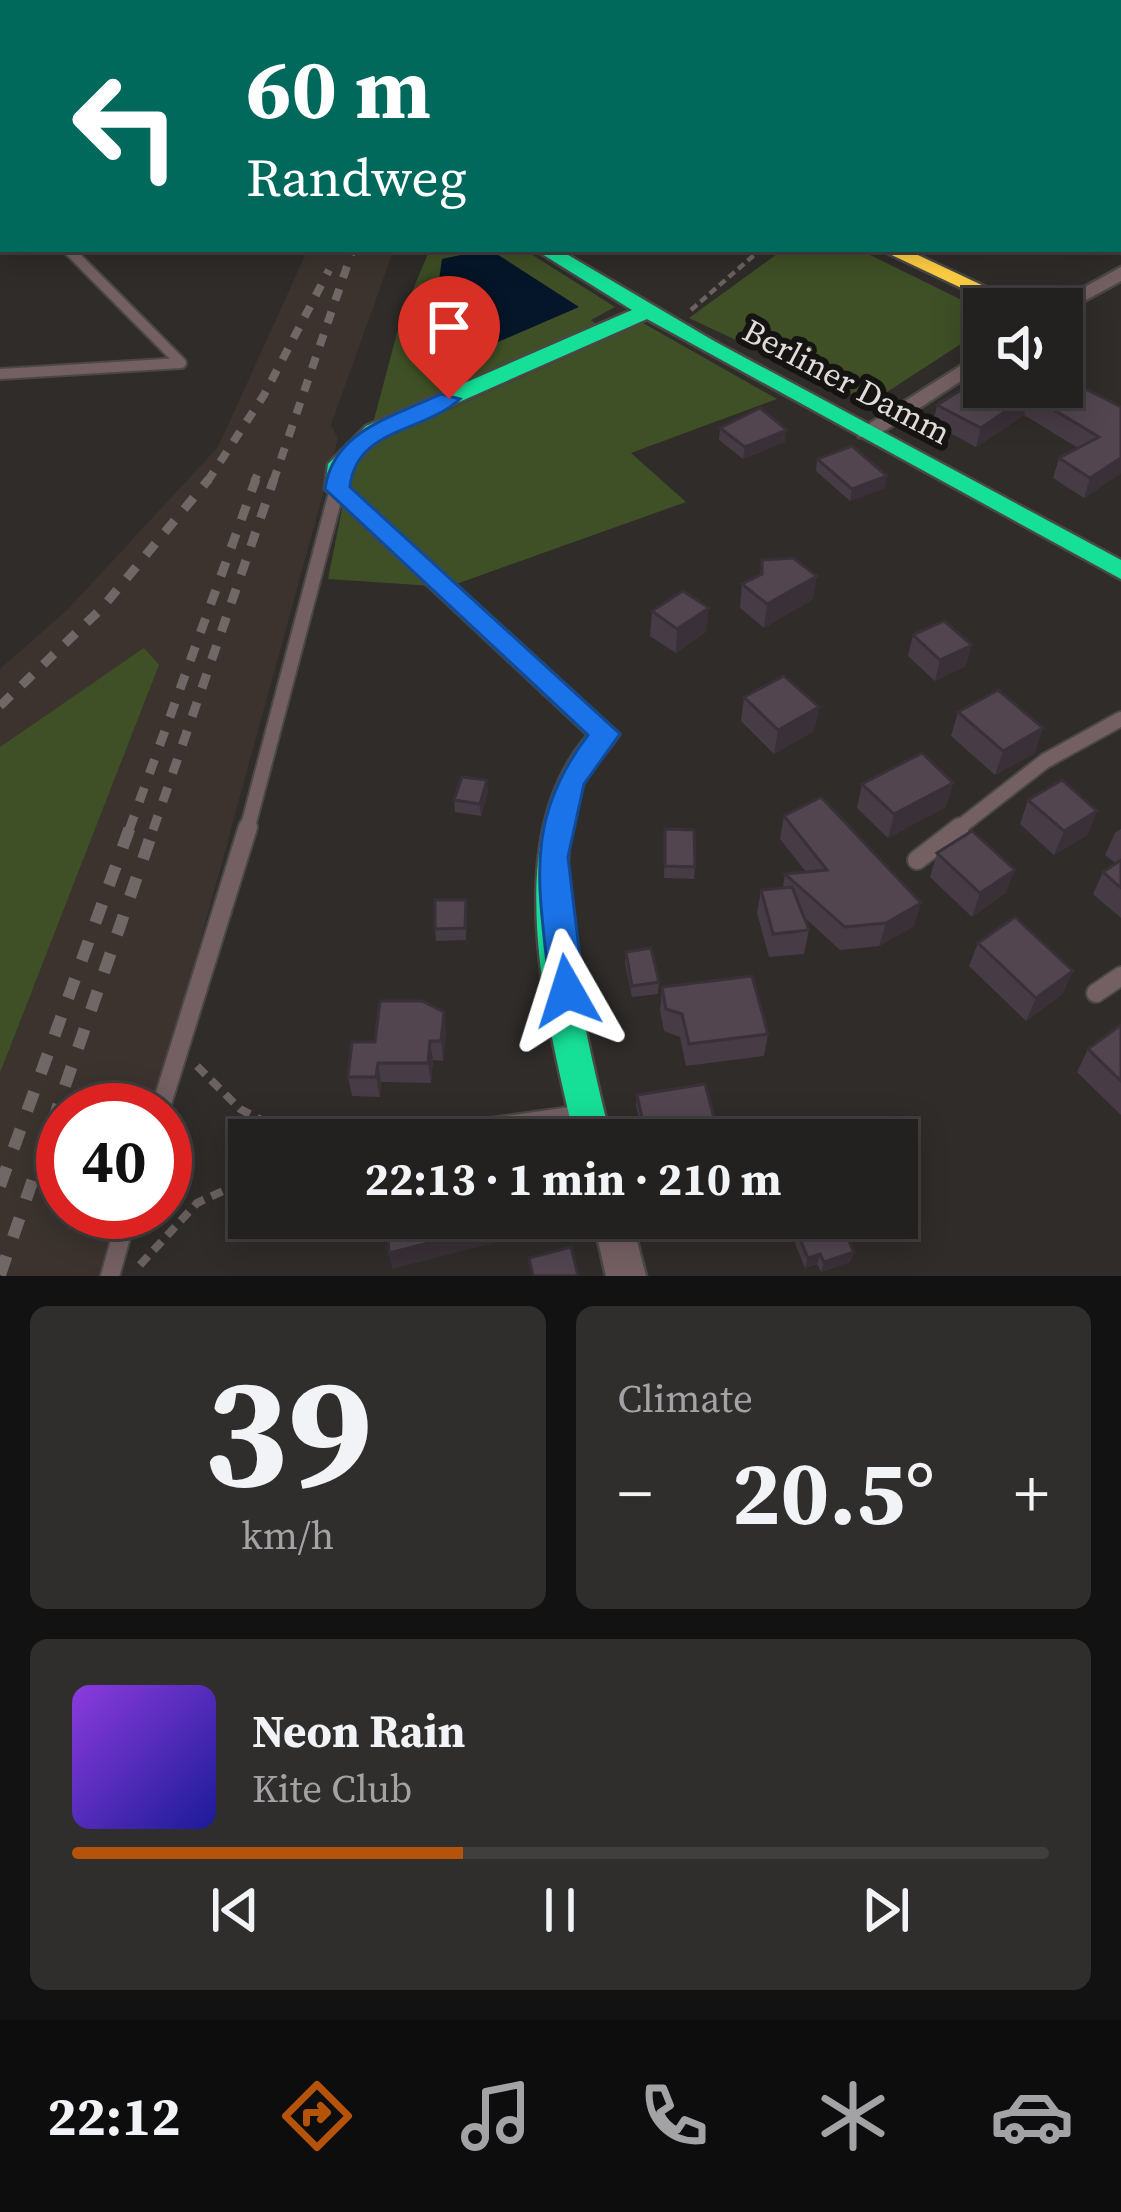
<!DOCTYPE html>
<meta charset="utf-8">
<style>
:root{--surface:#232120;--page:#2f2e2d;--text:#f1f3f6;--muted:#a3a3a5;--line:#403e3e;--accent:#b45309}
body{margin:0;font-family:"Source Serif 4",serif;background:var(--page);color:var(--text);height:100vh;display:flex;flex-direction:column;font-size:45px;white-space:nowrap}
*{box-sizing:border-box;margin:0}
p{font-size:39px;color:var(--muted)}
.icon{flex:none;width:66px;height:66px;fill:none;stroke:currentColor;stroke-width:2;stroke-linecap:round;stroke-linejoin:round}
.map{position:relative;height:1276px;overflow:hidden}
.panel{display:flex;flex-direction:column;gap:30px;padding:30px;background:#131212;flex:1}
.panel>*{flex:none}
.banner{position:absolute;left:0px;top:0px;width:1122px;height:252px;box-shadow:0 6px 30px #0003,0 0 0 3px var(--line);background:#00695c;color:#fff;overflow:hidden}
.controls{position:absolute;left:963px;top:288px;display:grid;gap:24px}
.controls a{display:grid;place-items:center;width:120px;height:120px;border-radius:0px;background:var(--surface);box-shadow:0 6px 30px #0003,0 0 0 3px var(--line);font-size:60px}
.speed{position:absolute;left:36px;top:1083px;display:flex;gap:24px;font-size:60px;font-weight:700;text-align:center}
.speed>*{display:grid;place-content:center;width:156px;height:156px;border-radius:50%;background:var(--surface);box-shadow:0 6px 30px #0003,0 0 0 3px var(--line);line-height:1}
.speed .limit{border:18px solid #d22;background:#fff;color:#111}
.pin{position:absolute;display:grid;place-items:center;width:102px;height:102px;color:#fff;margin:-123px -51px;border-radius:50% 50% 50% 0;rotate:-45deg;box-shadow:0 0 12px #0007}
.pin .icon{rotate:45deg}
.me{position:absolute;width:132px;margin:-66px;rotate:354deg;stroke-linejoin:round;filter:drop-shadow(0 0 9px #0008)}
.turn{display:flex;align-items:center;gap:42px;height:252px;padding:0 48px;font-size:54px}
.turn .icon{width:156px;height:156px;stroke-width:2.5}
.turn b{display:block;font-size:84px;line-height:102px}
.big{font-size:90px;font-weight:700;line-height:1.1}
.panel .card{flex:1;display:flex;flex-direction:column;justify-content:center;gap:18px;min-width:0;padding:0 42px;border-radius:18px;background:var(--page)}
.panel .dial{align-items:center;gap:0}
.dial b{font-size:156px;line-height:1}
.song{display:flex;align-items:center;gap:36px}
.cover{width:144px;height:144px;border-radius:18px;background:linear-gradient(135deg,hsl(270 70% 55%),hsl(240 70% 35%))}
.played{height:12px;border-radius:6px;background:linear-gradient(90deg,var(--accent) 40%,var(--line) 40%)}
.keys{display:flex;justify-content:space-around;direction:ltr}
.heat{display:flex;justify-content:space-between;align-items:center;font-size:66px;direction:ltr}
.panel .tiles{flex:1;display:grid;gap:30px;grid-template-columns:1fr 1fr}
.card:last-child{grid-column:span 2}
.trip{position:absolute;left:228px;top:1119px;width:690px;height:120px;border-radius:0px;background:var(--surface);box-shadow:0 6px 30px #0003,0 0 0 3px var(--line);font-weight:700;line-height:120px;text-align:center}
.menu{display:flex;height:192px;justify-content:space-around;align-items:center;background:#0e0d0d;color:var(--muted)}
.menu .icon{width:84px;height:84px}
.menu .current{color:var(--accent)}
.menu b{font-size:54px;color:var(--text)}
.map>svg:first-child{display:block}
.built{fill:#3c332e}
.green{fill:#3f5026}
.water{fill:#06162a}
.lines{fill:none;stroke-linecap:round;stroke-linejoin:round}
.lane-far2-casing{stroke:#4a4847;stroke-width:14}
.lane-far1-casing{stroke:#4a4847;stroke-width:18}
.lane-casing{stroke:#4a4847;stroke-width:22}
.street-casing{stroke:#4a4847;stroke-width:5}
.fast-casing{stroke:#4a4847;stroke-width:5}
.slow-casing{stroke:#4a4847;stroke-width:5}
.path-far1{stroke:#6b6161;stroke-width:4.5;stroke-dasharray:8 4.5;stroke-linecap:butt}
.path{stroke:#6b6161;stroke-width:8;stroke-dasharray:12 8;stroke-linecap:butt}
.lane-far2{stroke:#746063;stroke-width:10}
.lane-far1{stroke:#746063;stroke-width:14}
.lane{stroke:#746063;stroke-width:18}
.street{fill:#746063;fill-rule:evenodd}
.fast{fill:#16e098;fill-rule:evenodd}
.slow{fill:#ffcf43;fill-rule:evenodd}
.rail-far2{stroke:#706866;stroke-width:8;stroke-dasharray:12 12;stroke-linecap:butt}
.rail-far1{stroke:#706866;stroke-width:9;stroke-dasharray:15 15;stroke-linecap:butt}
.rail{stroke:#706866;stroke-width:12;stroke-dasharray:20 20;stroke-linecap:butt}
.wall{fill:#473b45}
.shaded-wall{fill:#393038}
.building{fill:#524550;stroke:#393038;stroke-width:3}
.route{fill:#1a73e8;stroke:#114b97;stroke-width:3}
.labels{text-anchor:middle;stroke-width:12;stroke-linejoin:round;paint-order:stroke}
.street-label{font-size:33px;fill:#dfdcda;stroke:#161413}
</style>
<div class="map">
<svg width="1121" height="1276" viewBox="0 0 1121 1276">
<rect width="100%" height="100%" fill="#2f2c2a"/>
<!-- built -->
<path class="built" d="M308 249H394L331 425 338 439 154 1110H63V1212H126L109 1276H0V1073L159 665 144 649 0 747V669L68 609 218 447Z"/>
<!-- green -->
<g class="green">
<path d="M430 249H523L615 307 591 320 601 328 372 427 401 318Z"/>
<path d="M784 249H858L984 311V329L870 403 689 318Z"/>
<path d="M643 323 777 399 631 453 686 502 448 587 328 579 346 489 365 447Z"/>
<path d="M144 648 159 665 0 1073V747Z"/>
</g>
<!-- water -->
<path class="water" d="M489 249 579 307 426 373 442 259Z"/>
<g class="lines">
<!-- lane-far2 casing -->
<g class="lane-far2-casing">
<path id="lane-far2" d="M0 374 181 363 68 249"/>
</g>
<!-- lane-far1 casing -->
<g class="lane-far1-casing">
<g id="lane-far1">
<path d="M247 830 337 489"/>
<path d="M956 830 1045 761 1121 719"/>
</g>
</g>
<!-- lane casing -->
<g class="lane-casing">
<g id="lane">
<path d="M917 860 960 827"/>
<path d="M1096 993 1121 976"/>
<path d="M160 1110 248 827"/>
<path d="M398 1140 578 1115"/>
<path d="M110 1276 128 1212"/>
</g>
</g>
<!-- street casing -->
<g class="street-casing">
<g id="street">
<path d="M590 0H604L606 3H592Z"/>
<path d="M693 0H707L709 3H695Z"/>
<path d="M1031 0H1047L1049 3H1033Z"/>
<path d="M1121 39V49L1119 50V40Z"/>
<rect x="0" y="83" width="3" height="10"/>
<path d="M1121 267V281L1062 313V309H1045Z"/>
<path d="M984 351V366L875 437H859L856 432Z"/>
<path d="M593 1218H631L646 1276H606Z"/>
</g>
</g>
<!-- fast casing -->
<g class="fast-casing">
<g id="fast">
<path d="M100 0H118L120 3H102Z"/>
<path d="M534 249H558L714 341 1121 560V579L647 319 382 436 352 466 349 487 619 734C610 750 595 762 586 778 541 866 589 1047 611 1140H575C547 1019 498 838 588 735L325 489 328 464 366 426 632 310Z"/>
</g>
</g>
<!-- slow casing -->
<g class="slow-casing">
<path id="slow" d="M879 249H905L1033 309H1006Z"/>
</g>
<!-- path-far1 -->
<path class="path-far1" d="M691 310 761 249"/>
<!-- path -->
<g class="path">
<path d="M197 1066 240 1109 300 1140"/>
<path d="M140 1265 197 1203 249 1179"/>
</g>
<!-- lane-far2 -->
<use href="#lane-far2" class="lane-far2"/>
<!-- lane-far1 -->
<use href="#lane-far1" class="lane-far1"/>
<!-- lane -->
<use href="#lane" class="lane"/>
<!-- street -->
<use href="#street" class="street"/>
<!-- fast -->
<use href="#fast" class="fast"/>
<!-- slow -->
<use href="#slow" class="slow"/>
<!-- rail-far2 -->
<g class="rail-far2">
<path d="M207 482 264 395 329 270"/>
<path d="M254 482 257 475"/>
<path d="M273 482 353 249"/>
</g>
<!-- rail-far1 -->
<g class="rail-far1">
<path d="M0 706 102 608 209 479"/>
<path d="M129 830 256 479"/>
<path d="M153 830 274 479"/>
</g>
<!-- rail -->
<g class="rail">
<path d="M0 1186 130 827"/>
<path d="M0 1275 154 827"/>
</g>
</g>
<!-- wall -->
<g class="wall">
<path d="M1068 0H1121V28H1119V3H1072Z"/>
<path d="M966 371 1121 407V473L1084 498 1053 478 1059 458 1078 448 1024 415 976 447 933 424 937 405 962 389Z"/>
<path d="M720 428 785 442 743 459 719 440Z"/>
<path d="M817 459 885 488 850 501 816 471Z"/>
<path d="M762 560 813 599 764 628 740 608 742 584 760 575Z"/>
<path d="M652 611 706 632 676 653 650 636Z"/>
<path d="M913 635 966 666 935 681 908 656Z"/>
<path d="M744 697 819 707 814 731 774 754 741 721Z"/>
<path d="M958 712 1035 753 995 775 951 736Z"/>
<path d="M953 783 946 807 888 838 857 808 862 784Z"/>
<path d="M488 792 481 816 455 812 454 800Z"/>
<path d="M1028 800 1097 811 1087 835 1054 855 1020 824Z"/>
<path d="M784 816 914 926 879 946 840 950 804 917 809 930 804 954 769 957 757 913 761 890 783 887 785 874 806 872 780 839Z"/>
<path d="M665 829 695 867 694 879 664 878Z"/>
<path d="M1121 829V918L1093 894 1103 872 1115 863 1105 855 1115 833Z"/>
<path d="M937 853 1006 893 972 917 930 877Z"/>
<path d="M467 912 466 940 436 941 435 929Z"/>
<path d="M978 943 1063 994 1026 1021 969 966Z"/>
<path d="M626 952 659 982 658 994 632 997 625 963Z"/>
<path d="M662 987 768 1034 764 1056 686 1066 680 1037 664 1031 660 1010Z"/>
<path d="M1121 1025V1115L1077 1072 1088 1049Z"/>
<path d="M446 1032 443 1061 433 1060 431 1083 381 1082 380 1097 352 1096 348 1077Z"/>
<path d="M637 1095 720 1140H644L636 1106Z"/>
<path d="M795 1228 854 1252 850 1262 821 1272 817 1264 805 1268 793 1238Z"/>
</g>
<!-- shaded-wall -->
<g class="shaded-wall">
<path d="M1029 395 1024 415 976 447 981 428Z"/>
<path d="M787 430 785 442 743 459 745 447Z"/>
<path d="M1121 458V473L1084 498 1090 478Z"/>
<path d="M887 476 885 488 850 501 852 489Z"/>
<path d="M817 576 813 599 764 628 767 604Z"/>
<path d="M709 608 706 632 676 653 677 629Z"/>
<path d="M972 645 966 666 935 681 940 660Z"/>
<path d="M819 707 814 731 774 754 778 730Z"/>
<path d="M1043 728 1035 753 995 775 1003 751Z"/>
<path d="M487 780 488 792 481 816 480 804Z"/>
<path d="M953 783 946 807 888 838 894 814Z"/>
<path d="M1097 811 1087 835 1054 855 1064 831Z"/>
<path d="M1015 870 1006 893 972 917 980 893Z"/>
<path d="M921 903 914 926 879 946 886 923Z"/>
<path d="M1073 971 1063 994 1026 1021 1036 998Z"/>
<path d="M444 1012 446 1032 443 1061 441 1041Z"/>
<path d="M430 1041 433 1060 431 1083 428 1063Z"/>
<path d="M378 1063 381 1082 380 1097 376 1077Z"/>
<path d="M496 1226 497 1242 392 1269 389 1253Z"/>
<path d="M854 1252 850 1262 821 1272 824 1262Z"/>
<path d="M820 1254 817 1264 805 1268 808 1258Z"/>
</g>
<!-- building -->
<g class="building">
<path d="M544 0H571L570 3H543Z"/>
<path d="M653 0H676L677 3H654Z"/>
<path d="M741 0H851L853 3H742Z"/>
<path d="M983 0H1018V3H982Z"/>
<path d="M1092 0H1121V13L1119 12V3H1097Z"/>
<path d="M1119 50 1121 51V88L1119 86Z"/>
<path d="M984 359V387H1062V377L1121 407V458L1090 478 1059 458 1099 437 1029 395 981 428 937 405 980 378 966 371Z"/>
<path d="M760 408 787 430 745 447 720 428Z"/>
<path d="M852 446 887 476 852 489 817 459Z"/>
<path d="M793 558 817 576 767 604 742 584 762 574V560Z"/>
<path d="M683 591 709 608 677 629 652 611Z"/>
<path d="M944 621 972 645 940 660 913 635Z"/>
<path d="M784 676 819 707 778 730 744 697Z"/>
<path d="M998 690 1043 728 1003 751 958 712Z"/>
<path d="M922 753 953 783 894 814 862 784Z"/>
<path d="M462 777 487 780 480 804 454 800Z"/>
<path d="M1062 780 1097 811 1064 831 1028 800Z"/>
<path d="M821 797 921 903 886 923 845 927 785 874 827 870 784 816Z"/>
<path d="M665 829 694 830 695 867 665 866Z"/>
<path d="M972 831 1015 870 980 893 937 853Z"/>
<path d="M1121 860V888L1103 872Z"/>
<path d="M792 887 809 930 773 934 761 890Z"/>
<path d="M435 900H466L465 928 435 929Z"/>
<path d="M1015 917 1073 971 1036 998 978 943Z"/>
<path d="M651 948 659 982 632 986 626 952Z"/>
<path d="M752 976 768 1034 689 1044 682 1014 666 1009 662 987Z"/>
<path d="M380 1001H422L444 1012 441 1041H430L428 1063H378L376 1077H348L352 1042H375Z"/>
<path d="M1121 1025V1081L1088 1049Z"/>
<path d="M705 1084 720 1140H647L637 1095Z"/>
<path d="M400 1218H494L496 1226 389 1253 387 1220Z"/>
<path d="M826 1218H838L854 1252 824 1262 820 1254 808 1258 795 1228Z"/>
<path d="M571 1247 578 1276H533L529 1258Z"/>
</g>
<!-- route -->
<path class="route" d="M441 394 460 399C423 433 356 428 350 487L620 734 584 784 568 857 584 991 579 1002 567 1006 555 1002 550 991C540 889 521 823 588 735L325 489C333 430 393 417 441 394Z"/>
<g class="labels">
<!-- street labels -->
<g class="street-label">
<text transform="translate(847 381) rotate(28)" y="12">Berliner Damm</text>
</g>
</g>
</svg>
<div class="controls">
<a><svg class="icon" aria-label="sound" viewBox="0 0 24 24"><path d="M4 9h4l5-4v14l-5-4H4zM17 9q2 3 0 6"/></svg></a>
</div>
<div class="speed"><div class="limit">40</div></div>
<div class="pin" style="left:449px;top:399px;background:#d93025"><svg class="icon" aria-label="arrive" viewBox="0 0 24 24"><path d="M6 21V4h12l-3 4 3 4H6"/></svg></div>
<svg class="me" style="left:567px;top:991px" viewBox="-20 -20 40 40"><path d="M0-17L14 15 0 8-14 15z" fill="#1a73e8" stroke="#fff" stroke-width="4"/></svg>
<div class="trip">22:13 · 1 min · 210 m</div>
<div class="banner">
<div class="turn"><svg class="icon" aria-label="left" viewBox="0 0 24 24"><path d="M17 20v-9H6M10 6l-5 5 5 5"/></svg><div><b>60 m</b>Randweg</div></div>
</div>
</div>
<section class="panel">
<div class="tiles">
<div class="card dial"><b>39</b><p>km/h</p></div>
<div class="card"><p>Climate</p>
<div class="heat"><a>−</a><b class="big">20.5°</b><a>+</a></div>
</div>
<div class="card">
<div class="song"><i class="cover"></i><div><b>Neon Rain</b><p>Kite Club</p></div></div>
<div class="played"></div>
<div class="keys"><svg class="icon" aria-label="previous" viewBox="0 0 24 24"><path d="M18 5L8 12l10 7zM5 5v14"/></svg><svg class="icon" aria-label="pause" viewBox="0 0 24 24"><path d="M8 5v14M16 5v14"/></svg><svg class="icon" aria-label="next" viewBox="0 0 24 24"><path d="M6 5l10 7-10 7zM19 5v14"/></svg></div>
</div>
</div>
</section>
<nav class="menu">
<b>22:12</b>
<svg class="icon current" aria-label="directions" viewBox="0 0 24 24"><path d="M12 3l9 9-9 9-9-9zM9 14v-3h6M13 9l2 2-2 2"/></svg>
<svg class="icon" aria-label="music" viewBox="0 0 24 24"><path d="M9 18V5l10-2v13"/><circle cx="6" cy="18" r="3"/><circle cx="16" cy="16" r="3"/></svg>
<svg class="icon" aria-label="phone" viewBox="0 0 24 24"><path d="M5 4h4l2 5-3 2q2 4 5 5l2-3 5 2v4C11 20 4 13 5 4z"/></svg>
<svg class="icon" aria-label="climate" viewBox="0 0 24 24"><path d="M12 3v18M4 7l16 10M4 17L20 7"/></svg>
<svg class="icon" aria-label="car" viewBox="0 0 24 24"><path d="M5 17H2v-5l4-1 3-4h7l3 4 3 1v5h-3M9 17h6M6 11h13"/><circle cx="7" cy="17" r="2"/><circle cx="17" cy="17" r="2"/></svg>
</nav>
